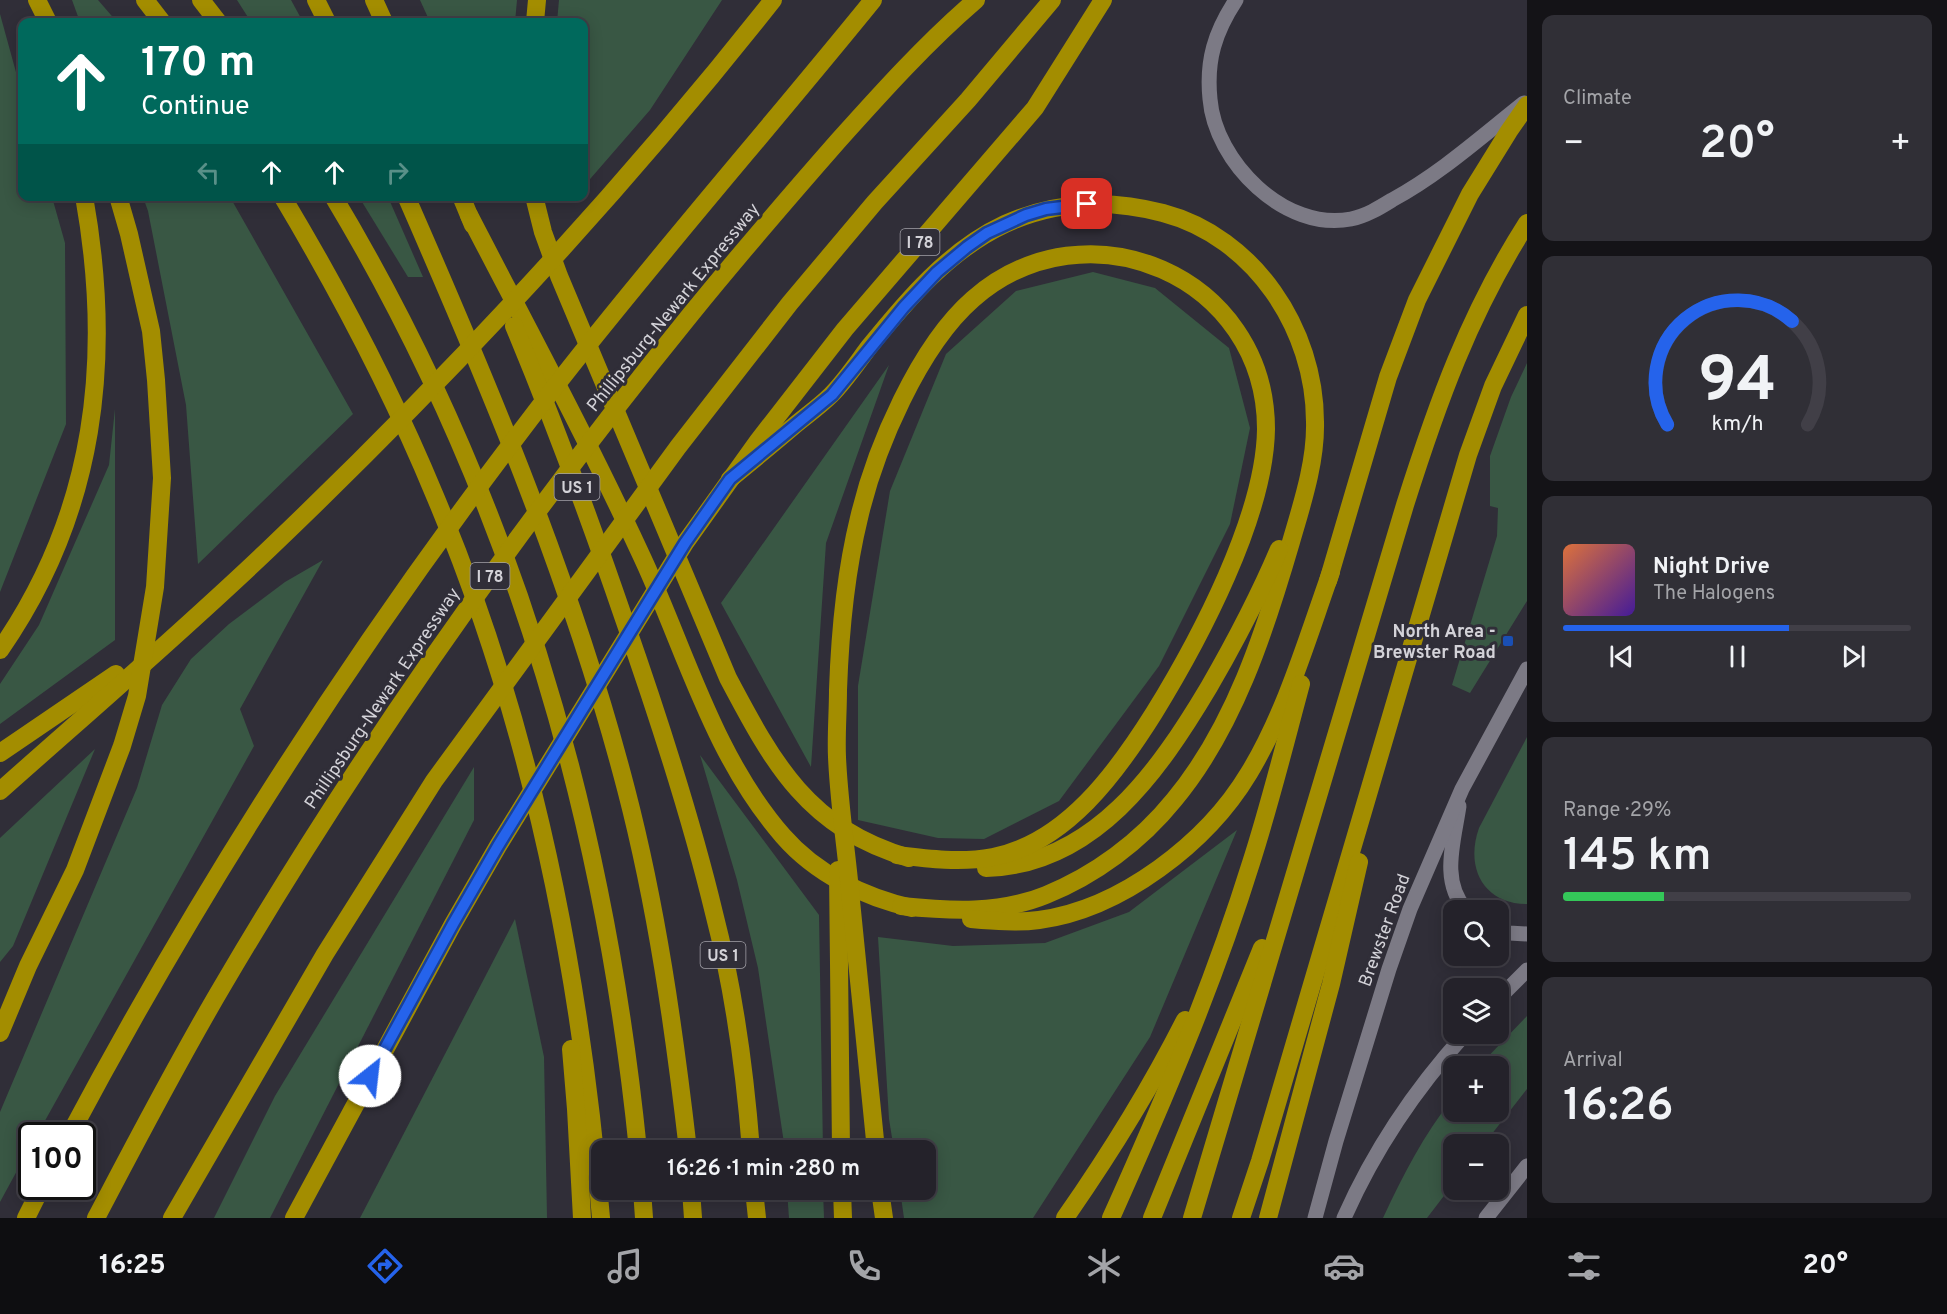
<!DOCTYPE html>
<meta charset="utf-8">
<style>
:root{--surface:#24222a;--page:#302f36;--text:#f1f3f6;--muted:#a3a4a8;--line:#413f47;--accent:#2563eb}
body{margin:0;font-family:Overpass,sans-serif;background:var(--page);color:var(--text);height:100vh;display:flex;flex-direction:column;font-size:22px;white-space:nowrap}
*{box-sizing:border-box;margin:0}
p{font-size:20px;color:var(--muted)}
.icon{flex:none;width:33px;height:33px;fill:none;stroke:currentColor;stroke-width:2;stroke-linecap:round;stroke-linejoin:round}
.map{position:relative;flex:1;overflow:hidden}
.side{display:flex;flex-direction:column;gap:15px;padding:15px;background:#141317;width:420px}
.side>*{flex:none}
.guide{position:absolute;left:18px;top:18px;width:570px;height:183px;border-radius:12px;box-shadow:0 3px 15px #0003,0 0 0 2px var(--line);background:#00695c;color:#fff;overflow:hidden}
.buttons{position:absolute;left:1443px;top:900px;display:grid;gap:12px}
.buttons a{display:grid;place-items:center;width:66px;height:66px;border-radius:12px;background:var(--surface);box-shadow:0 3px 15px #0003,0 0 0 2px var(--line);font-size:30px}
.speed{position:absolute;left:18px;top:1122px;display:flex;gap:12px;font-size:30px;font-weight:700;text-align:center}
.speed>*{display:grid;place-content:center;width:78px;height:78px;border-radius:50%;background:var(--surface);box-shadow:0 3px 15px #0003,0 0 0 2px var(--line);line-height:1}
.speed .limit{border:3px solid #111;border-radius:9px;background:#fff;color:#111}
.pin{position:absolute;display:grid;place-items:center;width:51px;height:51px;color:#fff;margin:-26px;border-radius:12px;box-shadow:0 3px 9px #0006}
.me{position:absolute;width:66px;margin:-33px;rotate:29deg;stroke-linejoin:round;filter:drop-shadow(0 0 4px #0008)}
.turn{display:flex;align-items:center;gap:21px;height:126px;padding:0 24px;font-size:27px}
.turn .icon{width:78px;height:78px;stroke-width:2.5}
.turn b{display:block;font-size:42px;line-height:51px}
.lanes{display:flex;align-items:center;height:57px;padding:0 24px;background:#0003;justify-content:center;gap:30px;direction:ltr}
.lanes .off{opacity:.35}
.big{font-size:45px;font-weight:600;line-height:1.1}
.side .tile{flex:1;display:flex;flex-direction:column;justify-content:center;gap:9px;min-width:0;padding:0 21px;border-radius:12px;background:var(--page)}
.side .dial{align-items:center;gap:0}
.dial svg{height:156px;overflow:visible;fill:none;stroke:var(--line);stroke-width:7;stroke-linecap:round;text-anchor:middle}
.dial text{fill:var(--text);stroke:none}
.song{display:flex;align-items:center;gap:18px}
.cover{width:72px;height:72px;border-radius:9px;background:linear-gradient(135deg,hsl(20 70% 55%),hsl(260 70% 35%))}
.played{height:6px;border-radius:3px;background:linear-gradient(90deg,var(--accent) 65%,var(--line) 65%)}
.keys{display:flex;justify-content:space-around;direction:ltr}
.heat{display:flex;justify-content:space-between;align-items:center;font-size:33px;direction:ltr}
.charge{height:9px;border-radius:4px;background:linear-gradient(90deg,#34c759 29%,var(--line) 0)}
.trip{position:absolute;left:591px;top:1140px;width:345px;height:60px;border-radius:12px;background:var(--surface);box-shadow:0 3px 15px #0003,0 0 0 2px var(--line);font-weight:600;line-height:60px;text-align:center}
.dock{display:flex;height:96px;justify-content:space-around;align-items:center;background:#0e0e11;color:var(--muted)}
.dock .icon{width:42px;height:42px}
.dock .selected{color:var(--accent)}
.dock b{font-size:27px;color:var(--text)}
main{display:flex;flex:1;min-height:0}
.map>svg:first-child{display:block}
.green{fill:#395744}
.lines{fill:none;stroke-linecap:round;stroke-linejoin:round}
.minor{stroke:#7c7a85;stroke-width:15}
.highway{stroke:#a38d00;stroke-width:18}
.route-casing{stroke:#184099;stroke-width:15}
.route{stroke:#2563eb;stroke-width:10}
.transit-dot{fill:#1a4fb4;stroke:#302e38;stroke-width:2}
.labels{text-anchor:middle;stroke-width:6;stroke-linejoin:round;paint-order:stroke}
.shield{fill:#302e38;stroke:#a2a1a8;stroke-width:1.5}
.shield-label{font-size:16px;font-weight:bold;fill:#d3d2d8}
.street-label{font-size:18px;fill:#d3d2d8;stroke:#302e38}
.poi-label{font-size:18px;font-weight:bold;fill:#d3d2d8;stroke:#302e38;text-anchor:end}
</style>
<main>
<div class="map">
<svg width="1527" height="1218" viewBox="0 0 1527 1218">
<rect width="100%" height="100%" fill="#302e38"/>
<!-- green -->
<g class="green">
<path d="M72 0H98L117 22H80Z"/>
<path d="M237 0H291L303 22H251Z"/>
<path d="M420 0H517L515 22H430Z"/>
<path d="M559 0H722L650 110 584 186V22H557Z"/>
<path d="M0 14 22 94V196L52 197 65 243 66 424 0 592Z"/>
<path d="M143 197H230L353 414 198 564 186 405 148 211Z"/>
<path d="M359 197H388L423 277H408Z"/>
<path d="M1093 272 1155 288 1229 348 1250 428 1230 524 1159 666 1059 801 984 839 938 838 858 820V686L890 491 946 354 1016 291Z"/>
<path d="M1527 363V601L1470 693 1452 685 1497 536 1498 508 1490 506V456L1511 397Z"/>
<path d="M889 365 826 543 811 767 721 603Z"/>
<path d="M115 409V640L0 724V684L39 625 109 465Z"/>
<path d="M323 560 240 709 254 746 37 1135 32 1136 31 1145 0 1202V1112L137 788 162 705 191 659 229 624 285 582Z"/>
<path d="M1527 737V904C1483 904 1465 867 1479 828Z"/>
<path d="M95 749 13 946 0 962V838Z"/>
<path d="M700 755 819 915 823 1150H785L758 968 737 880Z"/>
<path d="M474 767V820L270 1218H214L275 1096Z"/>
<path d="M1237 830 1150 1037 1033 1218H904L900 1190H926V1150H894L889 1119 878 937 953 946 1045 943 1129 912Z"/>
<path d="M515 919 544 1057 547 1218H360Z"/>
<path d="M1527 1016V1089L1484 1144H1454L1453 1184 1427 1218H1383C1403 1175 1424 1134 1453 1098L1454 1112H1498V1066H1479Z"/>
<path d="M787 1190H823L824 1218H789Z"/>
</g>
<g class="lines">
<!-- minor -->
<g class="minor">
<path d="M1236 0C1215 32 1206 60 1210 99 1215 162 1285 232 1351 219 1366 216 1379 208 1392 200 1440 174 1481 137 1524 103"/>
<path d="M1459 806C1454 841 1440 881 1466 910"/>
<path d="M1498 930 1509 933 1527 934"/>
<path d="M1498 999 1527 970"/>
<path d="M1315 1218 1336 1141 1389 969 1410 909 1462 789 1527 669"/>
<path d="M1344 1218C1374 1150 1416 1088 1465 1034"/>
<path d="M1486 1218 1527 1166"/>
</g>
<!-- highway -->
<g class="highway">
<path d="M37 0 48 22"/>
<path d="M145 0 162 22"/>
<path d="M201 0 218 22"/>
<path d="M316 0 327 22"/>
<path d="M374 0 384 22"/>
<path d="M535 22 537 0"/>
<path d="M282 196C340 293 392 392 435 496 531 724 581 972 601 1218"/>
<path d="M333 196C509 489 604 812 638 1150"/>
<path d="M406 196C491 390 573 585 626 789 657 908 674 1029 688 1150"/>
<path d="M461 196 473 225"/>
<path d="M534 196 543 232 559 276 728 678C774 765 808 828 909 858"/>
<path d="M469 215C528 329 589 442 643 559 686 652 714 757 783 836 816 874 864 897 912 908"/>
<path d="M514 326C554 422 590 520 624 619 658 716 690 813 714 913 734 990 745 1072 751 1150"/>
<path d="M730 479C752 461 774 443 795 425 807 415 820 406 831 395 845 381 857 363 869 347 907 300 949 250 1005 224 1055 201 1110 199 1163 213 1254 237 1315 329 1315 422 1316 462 1302 504 1291 542 1265 631 1234 728 1174 800 1140 842 1095 875 1046 895 1000 914 950 911 901 906"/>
<path d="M1328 581 1388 377 1417 300 1470 194 1509 131 1527 105"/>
<path d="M0 650C96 512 113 358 84 196"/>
<path d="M0 753 116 674"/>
<path d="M0 791C90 711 182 632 269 549 449 377 619 195 773 0"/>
<path d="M986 868C1094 865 1159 771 1209 687 1235 642 1259 596 1279 549"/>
<path d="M838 870 841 1150"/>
<path d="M971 919C994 921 1017 923 1039 920 1121 909 1207 843 1249 773 1286 712 1307 639 1331 572"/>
<path d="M0 1033 28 966 75 870 122 746 137 696 155 587 162 478 156 380 151 331 129 234 118 196"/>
<path d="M571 1049 576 1109 582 1218"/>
<path d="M69 1136C211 869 376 616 561 379 662 250 770 127 873 0"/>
<path d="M876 1150C868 1067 860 984 851 901 847 854 839 805 837 757 836 735 838 712 838 690 840 632 845 575 859 518 875 449 919 346 973 299 1087 199 1266 277 1266 429 1265 516 1199 640 1154 713 1117 772 1066 843 993 857 961 863 929 859 897 855"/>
<path d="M642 1190 644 1218"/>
<path d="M691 1190 693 1218"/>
<path d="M754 1190 757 1218"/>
<path d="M842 1190 843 1218"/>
<path d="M880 1190 884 1218"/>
<path d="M26 1218 42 1186"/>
<path d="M96 1218C137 1140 178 1061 223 985 361 750 519 526 691 314 739 255 788 198 838 141 882 92 926 43 976 0"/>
<path d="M172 1218 325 954 434 781 678 447 790 303 875 202 968 100 1052 0"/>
<path d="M294 1218 453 924 498 846 685 543 758 441 845 329 1035 108 1103 0"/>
<path d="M1065 1218C1109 1155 1150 1089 1185 1020"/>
<path d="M1111 1218C1163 1102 1213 985 1251 863 1270 804 1285 743 1301 684"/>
<path d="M1152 1218 1262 948"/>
<path d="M1192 1218 1405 505C1437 404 1469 314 1527 223"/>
<path d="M1241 1218 1260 1161 1468 455 1493 386 1527 315"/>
<path d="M1268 1218 1331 984 1359 862"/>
</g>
</g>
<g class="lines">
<!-- route casing -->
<g class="route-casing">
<path id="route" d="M370 1076 453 924 498 846 685 543 730 479 832 395 904 307 937 272 967 247 987 233 1026 215 1046 209 1087 204"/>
</g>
<!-- route -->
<use href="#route" class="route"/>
</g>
<!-- markers -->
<rect class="transit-dot" x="1502" y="635" width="12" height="12" rx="3"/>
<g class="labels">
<!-- shield labels -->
<g class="shield">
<rect x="900.5" y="229" width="39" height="26" rx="4.5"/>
<rect x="554.5" y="474" width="45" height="26" rx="4.5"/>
<rect x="470.5" y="563" width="39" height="26" rx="4.5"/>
<rect x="700.5" y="942" width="45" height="26" rx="4.5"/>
</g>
<g class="shield-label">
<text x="920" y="248">I 78</text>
<text x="577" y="493">US 1</text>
<text x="490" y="582">I 78</text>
<text x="723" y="961">US 1</text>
</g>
<!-- street labels -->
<g class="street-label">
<text transform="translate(673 307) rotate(-51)" y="6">Phillipsburg-Newark Expressway</text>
<text transform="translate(382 698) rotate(-56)" y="6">Phillipsburg-Newark Expressway</text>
<text transform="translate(1384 930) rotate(-70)" y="6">Brewster Road</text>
</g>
<!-- poi labels -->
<g class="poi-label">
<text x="1496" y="637">North Area -<tspan x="1496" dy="21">Brewster Road</tspan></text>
</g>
</g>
</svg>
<div class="buttons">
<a><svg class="icon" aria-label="search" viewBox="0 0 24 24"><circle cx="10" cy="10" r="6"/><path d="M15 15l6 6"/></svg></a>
<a><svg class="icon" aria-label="layers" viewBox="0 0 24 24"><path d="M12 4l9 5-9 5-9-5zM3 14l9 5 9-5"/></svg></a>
<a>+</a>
<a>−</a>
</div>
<div class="speed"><div class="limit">100</div></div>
<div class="pin" style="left:1087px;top:204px;background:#d93025"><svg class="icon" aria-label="arrive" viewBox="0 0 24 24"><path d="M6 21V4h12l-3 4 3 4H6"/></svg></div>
<svg class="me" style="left:370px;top:1076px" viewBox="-20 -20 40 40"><circle r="19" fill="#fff"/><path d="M0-13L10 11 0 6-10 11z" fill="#2563eb"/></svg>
<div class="trip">16:26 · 1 min · 280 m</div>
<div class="guide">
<div class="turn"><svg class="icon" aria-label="ahead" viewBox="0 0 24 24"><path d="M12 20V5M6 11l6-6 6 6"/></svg><div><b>170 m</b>Continue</div></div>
<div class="lanes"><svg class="icon off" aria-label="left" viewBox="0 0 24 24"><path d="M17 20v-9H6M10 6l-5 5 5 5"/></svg><svg class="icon" aria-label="ahead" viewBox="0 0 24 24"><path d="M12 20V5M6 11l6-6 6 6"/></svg><svg class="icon" aria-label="ahead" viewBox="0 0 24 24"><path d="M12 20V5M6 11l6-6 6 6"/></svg><svg class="icon off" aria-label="right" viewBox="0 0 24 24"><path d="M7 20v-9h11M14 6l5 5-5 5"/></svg></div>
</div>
</div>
<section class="side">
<div class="tile"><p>Climate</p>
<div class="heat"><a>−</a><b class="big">20°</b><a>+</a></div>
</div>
<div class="tile dial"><svg viewBox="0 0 100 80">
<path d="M14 69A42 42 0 1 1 86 69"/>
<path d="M14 69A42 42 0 0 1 78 16" stroke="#2563eb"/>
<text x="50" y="56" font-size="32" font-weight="700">94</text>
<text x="50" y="72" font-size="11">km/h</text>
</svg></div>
<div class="tile">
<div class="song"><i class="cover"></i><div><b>Night Drive</b><p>The Halogens</p></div></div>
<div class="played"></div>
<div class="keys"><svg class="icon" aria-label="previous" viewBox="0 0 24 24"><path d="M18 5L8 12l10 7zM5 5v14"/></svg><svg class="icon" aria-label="pause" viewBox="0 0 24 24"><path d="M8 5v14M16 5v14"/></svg><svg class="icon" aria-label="next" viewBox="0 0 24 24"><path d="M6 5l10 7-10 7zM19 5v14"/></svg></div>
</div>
<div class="tile"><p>Range · 29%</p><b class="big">145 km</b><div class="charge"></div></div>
<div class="tile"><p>Arrival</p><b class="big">16:26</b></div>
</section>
</main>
<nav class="dock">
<b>16:25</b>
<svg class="icon selected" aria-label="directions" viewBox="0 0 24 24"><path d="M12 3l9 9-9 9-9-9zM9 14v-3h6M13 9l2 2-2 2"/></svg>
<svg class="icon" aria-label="music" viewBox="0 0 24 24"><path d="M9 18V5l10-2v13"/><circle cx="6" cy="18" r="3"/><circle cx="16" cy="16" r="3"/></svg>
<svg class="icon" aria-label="phone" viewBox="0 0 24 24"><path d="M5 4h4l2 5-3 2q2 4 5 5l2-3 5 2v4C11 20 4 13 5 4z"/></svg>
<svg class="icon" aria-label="climate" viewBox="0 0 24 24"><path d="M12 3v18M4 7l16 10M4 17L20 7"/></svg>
<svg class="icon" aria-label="car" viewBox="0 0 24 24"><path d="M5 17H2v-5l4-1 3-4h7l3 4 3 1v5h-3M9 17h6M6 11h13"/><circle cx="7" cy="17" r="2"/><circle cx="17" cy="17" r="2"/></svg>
<svg class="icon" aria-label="filters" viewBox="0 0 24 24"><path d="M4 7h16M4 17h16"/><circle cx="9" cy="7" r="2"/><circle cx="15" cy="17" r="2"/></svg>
<b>20°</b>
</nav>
